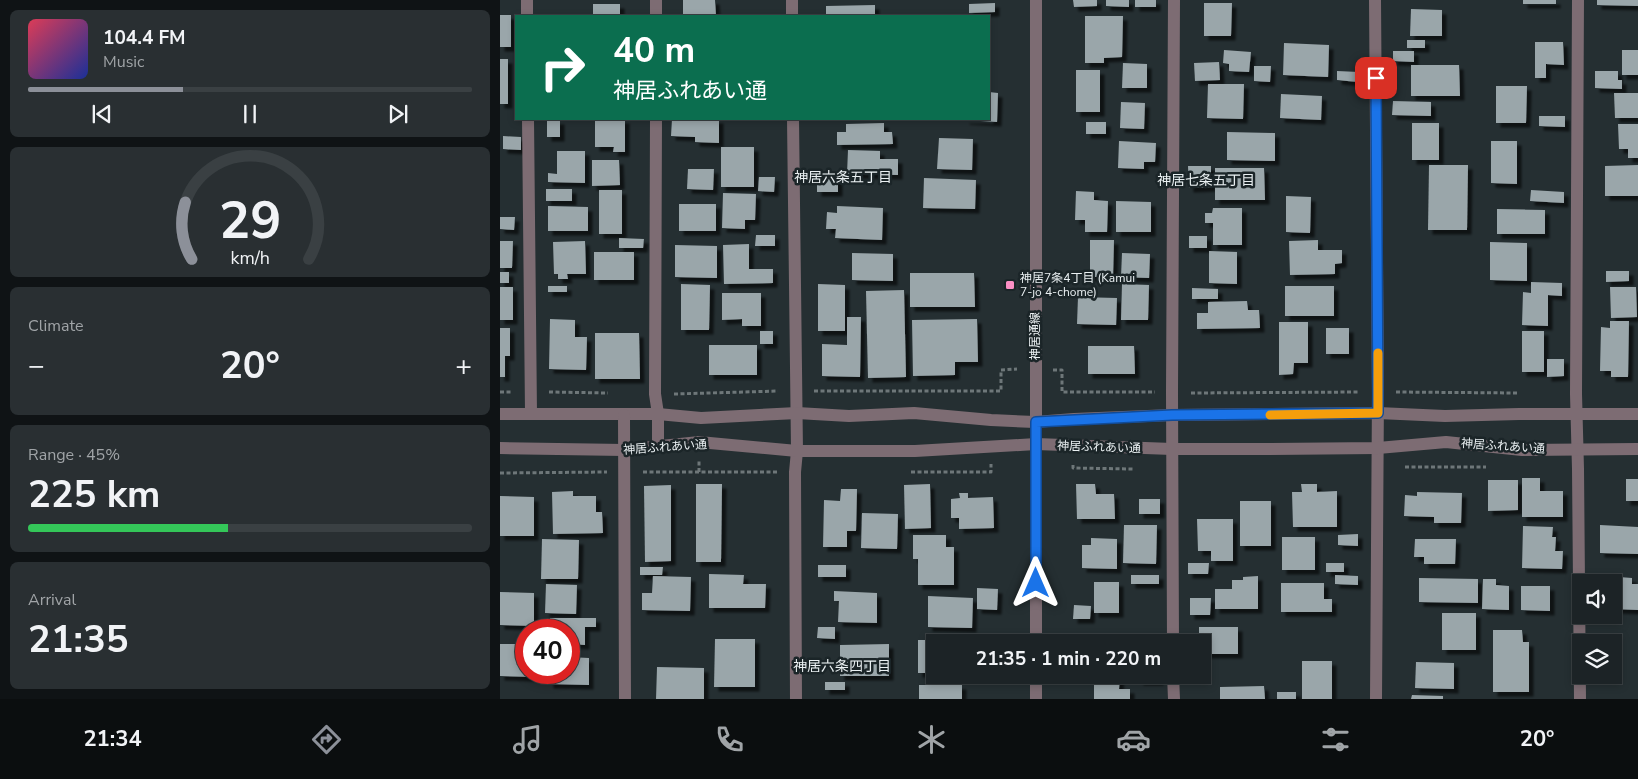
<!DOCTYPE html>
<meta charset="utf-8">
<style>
:root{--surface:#1c2326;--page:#292f32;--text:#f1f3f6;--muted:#a0a4a7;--line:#3a4043;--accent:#8c9099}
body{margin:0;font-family:"Nunito Sans","Noto Sans JP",sans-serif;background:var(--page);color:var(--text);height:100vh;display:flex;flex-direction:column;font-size:19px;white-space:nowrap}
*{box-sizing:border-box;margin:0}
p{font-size:16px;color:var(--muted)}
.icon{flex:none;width:28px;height:28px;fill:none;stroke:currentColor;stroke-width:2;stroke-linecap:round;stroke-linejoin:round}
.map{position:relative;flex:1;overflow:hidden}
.side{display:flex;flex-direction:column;gap:10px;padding:10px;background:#0f1315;width:500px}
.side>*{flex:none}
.banner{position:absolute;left:15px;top:15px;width:475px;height:105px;border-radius:0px;box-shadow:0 2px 8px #0003,0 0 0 1px var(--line);background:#0b6e4f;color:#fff;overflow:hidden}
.controls{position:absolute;left:1072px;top:574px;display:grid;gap:10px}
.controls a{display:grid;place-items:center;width:50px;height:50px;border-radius:0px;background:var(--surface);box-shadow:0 2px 8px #0003,0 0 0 1px var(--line);font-size:25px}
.speed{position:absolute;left:15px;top:619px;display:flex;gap:10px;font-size:25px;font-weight:700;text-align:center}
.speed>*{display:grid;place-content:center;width:65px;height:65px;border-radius:50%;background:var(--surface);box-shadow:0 2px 8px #0003,0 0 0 1px var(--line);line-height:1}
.speed .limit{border:8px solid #d22;background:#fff;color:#111}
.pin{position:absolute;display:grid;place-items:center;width:42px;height:42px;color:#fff;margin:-21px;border-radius:10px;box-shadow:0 2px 8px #0006}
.me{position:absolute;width:55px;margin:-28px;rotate:0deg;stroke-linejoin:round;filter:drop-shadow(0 0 4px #0008)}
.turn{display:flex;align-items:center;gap:18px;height:105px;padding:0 15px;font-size:22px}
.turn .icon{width:65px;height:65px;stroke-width:2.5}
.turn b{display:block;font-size:35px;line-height:42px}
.big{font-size:38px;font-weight:700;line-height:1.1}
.side .tile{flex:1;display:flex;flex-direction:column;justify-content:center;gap:8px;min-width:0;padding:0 18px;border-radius:8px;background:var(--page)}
.side .dial{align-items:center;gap:0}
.dial svg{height:130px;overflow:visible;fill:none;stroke:var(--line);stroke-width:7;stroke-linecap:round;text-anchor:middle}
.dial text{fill:var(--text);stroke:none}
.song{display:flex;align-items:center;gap:15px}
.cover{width:60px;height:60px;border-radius:8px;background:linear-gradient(135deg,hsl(350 70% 55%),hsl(230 70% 35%))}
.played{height:5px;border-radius:2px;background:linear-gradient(90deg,var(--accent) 35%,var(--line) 35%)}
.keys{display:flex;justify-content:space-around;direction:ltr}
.heat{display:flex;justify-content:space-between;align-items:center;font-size:28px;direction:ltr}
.charge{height:8px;border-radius:4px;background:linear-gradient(90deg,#34c759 45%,var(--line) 0)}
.trip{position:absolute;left:426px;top:634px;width:285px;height:50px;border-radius:0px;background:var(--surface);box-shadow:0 2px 8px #0003,0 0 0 1px var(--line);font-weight:700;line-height:50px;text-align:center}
.tabs{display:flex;height:80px;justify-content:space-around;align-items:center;background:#0b0e0f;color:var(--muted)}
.tabs .icon{width:35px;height:35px}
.tabs .selected{color:var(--accent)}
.tabs b{font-size:22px;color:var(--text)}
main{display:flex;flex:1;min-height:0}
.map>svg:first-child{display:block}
.building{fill:#9aa6aa;filter:url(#shadow)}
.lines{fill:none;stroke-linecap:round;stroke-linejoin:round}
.path{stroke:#6e7779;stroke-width:3;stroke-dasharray:4 2.5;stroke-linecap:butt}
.minor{stroke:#7d6c73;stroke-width:12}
.route-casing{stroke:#114b97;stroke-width:12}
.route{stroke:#1a73e8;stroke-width:9}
.slow{stroke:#f59e0b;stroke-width:9}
.poi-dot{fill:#fb8fc4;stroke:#1b2528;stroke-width:2}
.labels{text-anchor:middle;stroke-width:5;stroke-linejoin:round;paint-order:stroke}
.poi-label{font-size:12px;fill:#eaf0f2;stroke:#1b2528;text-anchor:start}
.street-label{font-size:12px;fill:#eaf0f2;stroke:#1b2528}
.neighbourhood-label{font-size:14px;fill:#eaf0f2;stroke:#1b2528}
</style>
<main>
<section class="side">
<div class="tile">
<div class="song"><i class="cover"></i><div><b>104.4 FM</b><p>Music</p></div></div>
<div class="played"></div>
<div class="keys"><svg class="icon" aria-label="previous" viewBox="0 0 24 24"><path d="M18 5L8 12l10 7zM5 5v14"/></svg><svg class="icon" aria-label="pause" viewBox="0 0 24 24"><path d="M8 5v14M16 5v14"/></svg><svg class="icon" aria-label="next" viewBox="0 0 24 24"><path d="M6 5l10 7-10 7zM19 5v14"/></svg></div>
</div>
<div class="tile dial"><svg viewBox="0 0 100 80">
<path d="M14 69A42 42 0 1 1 86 69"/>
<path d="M14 69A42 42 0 0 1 10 34" stroke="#8c9099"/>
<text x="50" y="56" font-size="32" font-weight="700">29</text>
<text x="50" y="72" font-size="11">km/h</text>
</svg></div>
<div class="tile"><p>Climate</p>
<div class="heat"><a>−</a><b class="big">20°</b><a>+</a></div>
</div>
<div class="tile"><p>Range · 45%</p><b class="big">225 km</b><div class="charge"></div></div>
<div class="tile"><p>Arrival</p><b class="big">21:35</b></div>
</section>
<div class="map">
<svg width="1138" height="699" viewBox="0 0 1138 699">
<defs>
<filter id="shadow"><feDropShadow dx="4.5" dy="4.5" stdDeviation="1" flood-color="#0009"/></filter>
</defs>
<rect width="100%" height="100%" fill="#252f32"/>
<!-- building -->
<g class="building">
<path d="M183 0H215L216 16H183Z"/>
<path d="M573 0H597V6L574 7Z"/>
<path d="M606 0H629V7L606 6Z"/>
<rect x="635" y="0" width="21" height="7"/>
<rect x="1023" y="0" width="33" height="4"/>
<path d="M1097 0H1138V6L1097 5Z"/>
<path d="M495 3V12L469 13V4Z"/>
<path d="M704 3H732L731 36H704Z"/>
<rect x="93" y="4" width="27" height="12"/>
<path d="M375 5V16H326V6Z"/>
<path d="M911 9 942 10V36H910Z"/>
<rect x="0" y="15" width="11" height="32"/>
<path d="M585 16H623L622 57 604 58V63H585Z"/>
<rect x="907" y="40" width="18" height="8"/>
<path d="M1035 42H1063L1064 65 1046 64V78H1035Z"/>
<path d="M784 43 829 45 828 77 783 75Z"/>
<path d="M724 50 751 52 749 72 729 71V64L723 63Z"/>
<rect x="1122" y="50" width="16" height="25"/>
<path d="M893 51H914V62L893 61Z"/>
<rect x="0" y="59" width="8" height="45"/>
<path d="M719 62 720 80 695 81 694 63Z"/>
<path d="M623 63 647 64V88H622Z"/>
<path d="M911 65H959L960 96H911Z"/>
<path d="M754 66H771L770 82 754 81Z"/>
<rect x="576" y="70" width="24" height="42"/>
<path d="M837 71 859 72 858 82 837 80Z"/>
<path d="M1095 71H1118V80H1122V89L1095 88Z"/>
<path d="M708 84H744L743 119 707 118Z"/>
<path d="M996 86H1027L1026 123H996Z"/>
<path d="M489 92 498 93 497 122 465 120V119H489Z"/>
<path d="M1114 93H1138V118H1115Z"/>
<path d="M781 94 822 96 821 120 780 118Z"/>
<path d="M893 101 931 102V116L892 115Z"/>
<path d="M621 102 645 103 644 129 620 128Z"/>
<path d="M1039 116H1065V127L1039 126Z"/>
<path d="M95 119H125V152H113L114 147H95Z"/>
<path d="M172 119H219V143L195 142V137L171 136Z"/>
<rect x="47" y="120" width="13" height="17"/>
<rect x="586" y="122" width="20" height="12"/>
<path d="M384 123V132H392L393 144 337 145V132H346V124Z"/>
<rect x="912" y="123" width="27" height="37"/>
<path d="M1118 124H1138V158H1128V149H1119Z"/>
<path d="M727 132 775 133V161L727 160Z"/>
<path d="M3 136 21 137V150L3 149Z"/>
<path d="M439 138 473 139 472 170 437 169Z"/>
<path d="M619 141 656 143 655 162H644V169L618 168Z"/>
<path d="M991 141H1017V184L991 183Z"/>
<rect x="221" y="147" width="33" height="40"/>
<path d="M348 150 380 151V159H398V175L347 174Z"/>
<path d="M57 151H85V183L48 182V173L57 174Z"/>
<path d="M92 160H119L120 185 92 186Z"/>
<path d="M929 165H968L967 230H928Z"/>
<path d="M1138 165V196H1105V166Z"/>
<path d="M688 166H711V187L689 188Z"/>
<path d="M715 168H764L765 200H715Z"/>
<path d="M188 169H214L213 190 187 189Z"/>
<path d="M317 171 338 172V192H317Z"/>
<path d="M259 177H275L274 192 258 191Z"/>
<path d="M424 178 476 180 475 209 423 208Z"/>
<rect x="46" y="189" width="26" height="12"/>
<rect x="99" y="190" width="23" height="44"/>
<path d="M1031 190 1064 192V203L1030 201Z"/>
<path d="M576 191 594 192V200L608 201 607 232H585V220H575Z"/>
<path d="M223 193 256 194 255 220H245V229L222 228Z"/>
<path d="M786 196 811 197 810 233 786 232Z"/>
<path d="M616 201 651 202V232H616Z"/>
<rect x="179" y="204" width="37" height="27"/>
<path d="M48 206 88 207V231H48Z"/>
<path d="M337 206 383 208 382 240 335 238 336 229H326L327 212 337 213Z"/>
<path d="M713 208H742V245H713V223H705V213H712Z"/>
<path d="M997 209 1045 210V234H997Z"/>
<path d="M0 217H15L14 230 0 229Z"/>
<path d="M256 235H275V246H255Z"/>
<rect x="689" y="236" width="18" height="12"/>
<path d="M119 238 144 239 143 248H119Z"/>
<path d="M590 240H614L613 277H590Z"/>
<path d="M818 240V250H842V263L835 264V274L790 275 789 241Z"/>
<path d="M0 241H13L12 268H0Z"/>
<path d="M85 241 86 274H67L68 279H58V274H54L53 242Z"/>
<path d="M990 242 1027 243V281L990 280Z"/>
<path d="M249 244V269H273V283L224 284 223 245Z"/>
<path d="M175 245 217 246V278L175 277Z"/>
<path d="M709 251 737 252V284L709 283Z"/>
<rect x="94" y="252" width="40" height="28"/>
<path d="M352 253 393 254V281L352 280Z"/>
<path d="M622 253 650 254 649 278 621 277Z"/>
<path d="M1106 271H1129V281L1106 282Z"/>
<rect x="0" y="272" width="9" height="11"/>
<path d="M410 273H474L475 307H410Z"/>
<path d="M1031 282 1062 283V296L1048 295V326L1022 325 1023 292 1031 293Z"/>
<path d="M181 284 210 285 209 330H181Z"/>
<path d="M318 284 345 285V331H318Z"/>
<path d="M622 284 649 285 648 320H621Z"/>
<rect x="48" y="286" width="19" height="6"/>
<rect x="785" y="286" width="49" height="30"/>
<rect x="0" y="287" width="13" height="33"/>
<path d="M1110 287H1136L1137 317 1111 318Z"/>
<path d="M692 288 718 289V299H692Z"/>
<path d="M404 290 406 377 368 378 366 291Z"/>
<path d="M222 293H261V326H242V319L222 320Z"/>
<path d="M578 297 617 298 616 325 577 324Z"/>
<path d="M747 301 748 310H759L760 328 697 329V313H708V302Z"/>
<path d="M347 317H361L360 377 322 376V344L347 345Z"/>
<path d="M50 319 75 320V337H87L86 370 49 369Z"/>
<path d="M477 319 478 362H455V375L413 376 412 320Z"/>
<path d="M1110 321H1129L1128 377H1111V371H1100L1101 327 1110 328Z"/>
<path d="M779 322H808V363H794L793 374 779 375Z"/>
<path d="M0 328H10V356H5V377H0Z"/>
<rect x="826" y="328" width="23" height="26"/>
<rect x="260" y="331" width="13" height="13"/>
<rect x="1022" y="331" width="22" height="41"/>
<path d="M95 333H139L140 379H95Z"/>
<rect x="209" y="345" width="48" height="30"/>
<path d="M588 346H634L635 374H588Z"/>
<path d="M1047 359H1064V376L1047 377Z"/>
<path d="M1022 478H1040V491H1063V517H1022Z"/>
<rect x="1126" y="479" width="12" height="22"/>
<path d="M988 480H1018V510L988 511Z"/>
<path d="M196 484H222L221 562H196Z"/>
<path d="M430 484 431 528 405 529 404 485Z"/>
<path d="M576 484H595L596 494H614L615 519H577Z"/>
<path d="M801 484H817V492L837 491V527H793L792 492H802Z"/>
<path d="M171 485V561L145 562 144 486Z"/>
<path d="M341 489H357L356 531H347V547H323L324 500 340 501Z"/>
<path d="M73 491V496H96V512H102L103 533 53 534 52 492Z"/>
<path d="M917 492 962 493 961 523H934V517L904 516 905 495 917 496Z"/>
<path d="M459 493H468V498L493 497 494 528 459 529V518H451V499L460 498Z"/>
<path d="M0 496 34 497V536H0Z"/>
<rect x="639" y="499" width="21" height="15"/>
<rect x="740" y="501" width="31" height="45"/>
<path d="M362 513 398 514 397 549 361 548Z"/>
<path d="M697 519H733V561H711V551H698Z"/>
<path d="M624 525H657L656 564 623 563Z"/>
<path d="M1100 525 1138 527V554L1100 553Z"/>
<path d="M1023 526 1053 527 1052 537H1056L1055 551H1063L1062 569 1022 568Z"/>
<path d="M858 534V546L838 545V535Z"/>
<path d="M413 535H446V547H454V585H418V559H413Z"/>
<rect x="782" y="537" width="33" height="33"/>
<path d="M591 538 617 539V569L582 568V545H591Z"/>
<path d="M42 539 79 540 78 579H41Z"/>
<path d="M915 539H956L955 564H924V557H914Z"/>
<path d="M688 563H709L708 574H688Z"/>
<rect x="826" y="563" width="18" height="9"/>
<rect x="318" y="565" width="28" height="12"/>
<path d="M140 567H163L162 575H140Z"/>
<path d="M209 574 244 575 243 584H266L265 608H209Z"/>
<rect x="631" y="575" width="28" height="9"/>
<path d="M835 575 858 576V585L835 584Z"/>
<path d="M153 576 191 577 190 611 142 610V593H152Z"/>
<path d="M758 576V609H715V589H732V580H743V577Z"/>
<path d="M1106 576 1132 578V584H1138V610L1114 609V582H1106Z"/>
<path d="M919 578 978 579V603L919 602Z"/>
<path d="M983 579H996V585L1009 586V610L982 609Z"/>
<rect x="594" y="582" width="25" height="31"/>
<path d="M781 583H824V599H832V612H781Z"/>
<path d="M46 584 77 585 76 614 45 613Z"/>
<path d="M1021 586H1050V611L1021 610Z"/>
<path d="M477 588 498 589 497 610 477 609Z"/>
<path d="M334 591 377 593V623L338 622 339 601H334Z"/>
<path d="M0 592 34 593V626L0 625Z"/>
<path d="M428 596 473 598 472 628 428 627Z"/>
<path d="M690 598H711L710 615H690Z"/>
<path d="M574 605 591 606 590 619H573Z"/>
<rect x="942" y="613" width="34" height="37"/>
<path d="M50 618H96V627H85V645L69 644V630H50Z"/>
<path d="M318 627H335V639L317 638Z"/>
<path d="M699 627H738V654H702V642H699Z"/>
<path d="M993 630H1022L1023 642H1029V692H993Z"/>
<path d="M596 633 660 634V642H596Z"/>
<path d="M430 636H454V642H435V675H466V678L431 677V673H418V640H430Z"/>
<path d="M215 639H255V687H214Z"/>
<path d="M0 644H26V672H33V677L0 676Z"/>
<path d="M389 644V676H340V645Z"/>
<path d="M69 657 89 658V685L49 684V672H69Z"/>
<rect x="802" y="661" width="30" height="38"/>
<path d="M916 662 954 663V689L915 688Z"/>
<path d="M157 667 204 668V699H156Z"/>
<path d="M594 675H620L619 689H630V699H594Z"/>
<rect x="639" y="675" width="20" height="6"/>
<rect x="325" y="682" width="20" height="8"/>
<rect x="419" y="685" width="43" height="14"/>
<path d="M764 686 765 699H720V687Z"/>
<rect x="777" y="692" width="19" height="7"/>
<path d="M912 695 943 696V699H911Z"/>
</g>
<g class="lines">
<!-- path -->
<g class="path">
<path d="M553 370H562V392H655"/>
<path d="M314 391H501V370L517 369"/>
<path d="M0 392H13"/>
<path d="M49 392 108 393"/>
<path d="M896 392 1017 393"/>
<path d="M691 393 860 392"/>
<path d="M174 394 278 391"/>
<path d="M573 465V468L633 469"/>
<path d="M905 467H986"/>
<path d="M143 472H277"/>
<path d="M199 472V459"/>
<path d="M411 472H491V464"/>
<path d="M0 473 107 472"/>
</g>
<!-- minor -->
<g class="minor">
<path d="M27 0V16"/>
<path d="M292 0V16"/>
<path d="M536 0V642"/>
<path d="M875 0 878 392 876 699"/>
<path d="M1078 0 1076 394 1078 469 1080 699"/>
<path d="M156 16V0"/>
<path d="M28 119 31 413"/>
<path d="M156 119 155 394 158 414V447"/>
<path d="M293 119 297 451 295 472 296 699"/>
<path d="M0 414H158L201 418 297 413 349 416 414 413 491 420 535 422 574 419 672 415 878 413 945 416 1019 414H1138"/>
<path d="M124 415 125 699"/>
<path d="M0 448 124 450 199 442 297 451H415L536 444 672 449H771L878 448 946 442 1022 450 1138 449"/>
<path d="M673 642 672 393 674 0"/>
<path d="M536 675V699"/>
<path d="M673 675 674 699"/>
</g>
</g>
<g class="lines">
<!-- route casing -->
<g class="route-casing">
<path id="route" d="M536 583V422L672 415 878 413 876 78"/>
</g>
<!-- route -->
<use href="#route" class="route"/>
<!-- slow -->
<path class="slow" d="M770 415 878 413V353"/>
</g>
<!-- markers -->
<rect class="poi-dot" x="505" y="280" width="10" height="10" rx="2.5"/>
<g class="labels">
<!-- poi labels -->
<g class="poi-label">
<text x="520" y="282">神居7条4丁目 (Kamui<tspan x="520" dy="14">7-jo 4-chome)</tspan></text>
</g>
<!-- street labels -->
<g class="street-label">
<text transform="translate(535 336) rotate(-90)" y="4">神居通線</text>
<text transform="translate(1003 446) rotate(4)" y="4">神居ふれあい通</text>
<text transform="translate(165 447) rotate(-4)" y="4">神居ふれあい通</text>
<text transform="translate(599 447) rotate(2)" y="4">神居ふれあい通</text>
</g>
<!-- neighbourhood labels -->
<g class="neighbourhood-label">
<text x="343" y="182">神居六条五丁目</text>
<text x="706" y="185">神居七条五丁目</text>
<text x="342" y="671">神居六条四丁目</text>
</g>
</g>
</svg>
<div class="controls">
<a><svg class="icon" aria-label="sound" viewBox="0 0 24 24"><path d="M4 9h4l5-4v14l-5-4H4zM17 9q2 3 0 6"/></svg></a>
<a><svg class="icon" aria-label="layers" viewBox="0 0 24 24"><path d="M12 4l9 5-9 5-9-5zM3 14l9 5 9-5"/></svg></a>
</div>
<div class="speed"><div class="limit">40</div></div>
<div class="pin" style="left:876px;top:78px;background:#d93025"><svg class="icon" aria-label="arrive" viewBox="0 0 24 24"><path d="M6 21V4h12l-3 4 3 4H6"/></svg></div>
<svg class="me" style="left:536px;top:583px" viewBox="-20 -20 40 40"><path d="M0-17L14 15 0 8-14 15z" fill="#1a73e8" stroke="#fff" stroke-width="4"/></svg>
<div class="trip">21:35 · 1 min · 220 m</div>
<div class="banner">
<div class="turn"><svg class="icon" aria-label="right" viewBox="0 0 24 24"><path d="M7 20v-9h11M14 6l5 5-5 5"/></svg><div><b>40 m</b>神居ふれあい通</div></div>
</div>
</div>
</main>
<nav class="tabs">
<b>21:34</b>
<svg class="icon selected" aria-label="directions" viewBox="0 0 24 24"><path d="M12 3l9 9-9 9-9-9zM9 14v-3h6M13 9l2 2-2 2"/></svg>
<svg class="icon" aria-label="music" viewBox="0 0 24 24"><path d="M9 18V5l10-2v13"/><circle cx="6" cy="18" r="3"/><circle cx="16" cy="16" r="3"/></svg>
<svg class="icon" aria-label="phone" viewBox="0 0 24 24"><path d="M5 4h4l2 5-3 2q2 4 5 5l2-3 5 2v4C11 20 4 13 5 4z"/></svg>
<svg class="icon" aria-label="climate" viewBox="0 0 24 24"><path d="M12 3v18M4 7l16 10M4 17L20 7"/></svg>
<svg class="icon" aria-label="car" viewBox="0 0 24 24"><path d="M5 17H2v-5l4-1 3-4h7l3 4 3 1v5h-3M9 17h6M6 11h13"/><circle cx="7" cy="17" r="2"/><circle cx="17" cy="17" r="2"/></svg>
<svg class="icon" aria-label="filters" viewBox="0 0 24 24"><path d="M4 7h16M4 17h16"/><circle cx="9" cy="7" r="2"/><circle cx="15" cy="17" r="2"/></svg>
<b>20°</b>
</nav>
